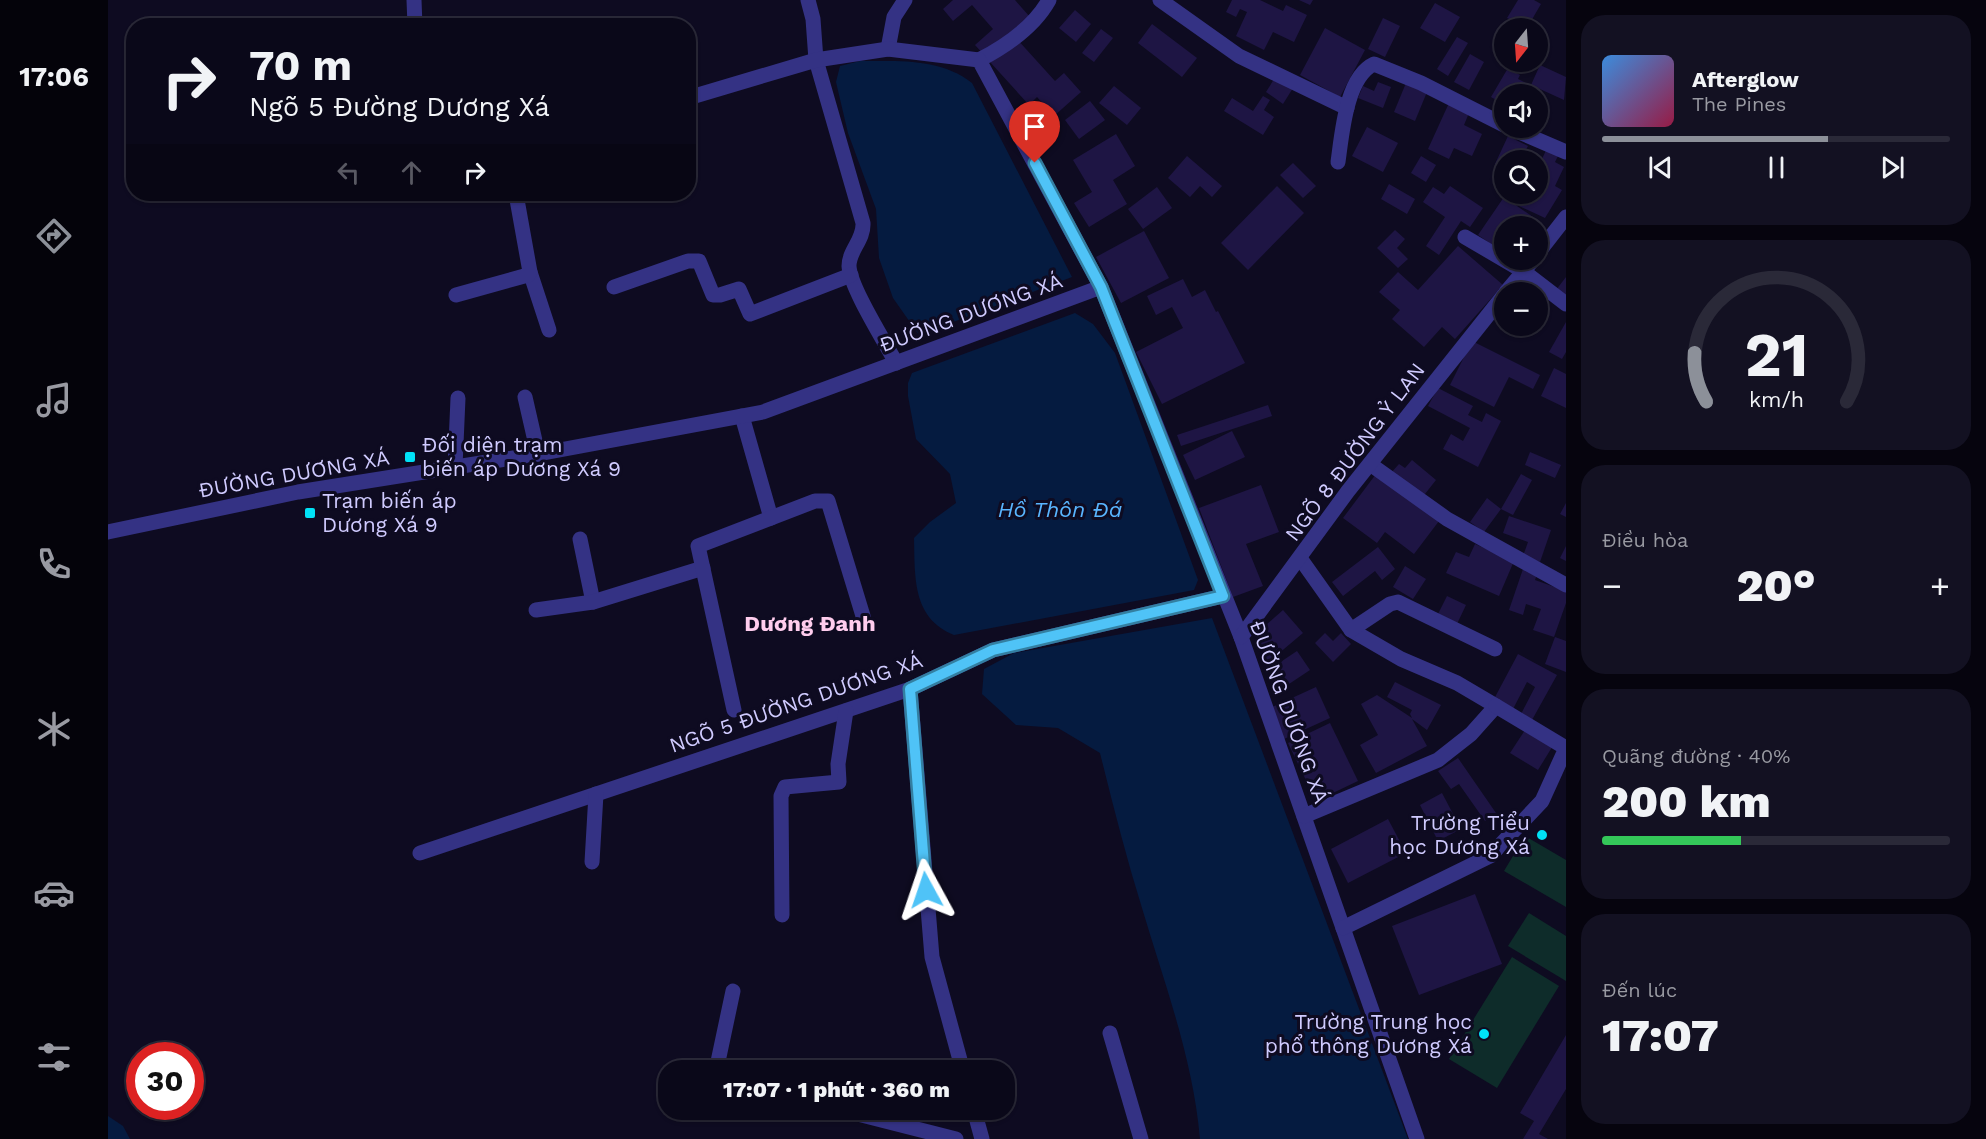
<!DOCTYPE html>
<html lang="vi">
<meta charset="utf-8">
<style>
:root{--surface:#0a0819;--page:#131122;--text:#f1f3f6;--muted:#999aa2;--line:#2a2938;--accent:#8c9099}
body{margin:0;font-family:"Work Sans",sans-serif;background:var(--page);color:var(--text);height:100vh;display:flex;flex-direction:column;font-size:22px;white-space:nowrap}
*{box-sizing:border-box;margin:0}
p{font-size:20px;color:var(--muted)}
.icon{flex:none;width:33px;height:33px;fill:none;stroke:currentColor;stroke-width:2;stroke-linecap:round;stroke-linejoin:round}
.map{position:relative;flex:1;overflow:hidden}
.drawer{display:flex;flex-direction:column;gap:15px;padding:15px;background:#06040e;width:420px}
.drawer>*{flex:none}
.hud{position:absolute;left:18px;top:18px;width:570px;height:183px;border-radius:24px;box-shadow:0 2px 4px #0004,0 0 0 2px var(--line);background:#0a0819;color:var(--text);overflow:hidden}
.needle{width:39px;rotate:197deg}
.controls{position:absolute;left:1386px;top:18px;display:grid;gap:12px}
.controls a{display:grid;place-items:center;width:54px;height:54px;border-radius:50%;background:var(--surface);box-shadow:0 2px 4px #0004,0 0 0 2px var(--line);font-size:30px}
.speed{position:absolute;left:18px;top:1042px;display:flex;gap:12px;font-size:30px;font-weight:700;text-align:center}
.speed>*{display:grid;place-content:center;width:78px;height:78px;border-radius:50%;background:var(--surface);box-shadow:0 2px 4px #0004,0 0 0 2px var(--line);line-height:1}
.speed .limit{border:9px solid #d22;background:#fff;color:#111}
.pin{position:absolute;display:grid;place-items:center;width:51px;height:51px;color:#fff;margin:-62px -26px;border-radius:50% 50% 50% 0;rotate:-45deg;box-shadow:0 0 6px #0007}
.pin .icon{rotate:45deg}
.me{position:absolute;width:66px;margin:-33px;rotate:355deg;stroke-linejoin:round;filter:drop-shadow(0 0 4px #0008)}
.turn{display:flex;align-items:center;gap:21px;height:126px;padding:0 24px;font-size:27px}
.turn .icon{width:78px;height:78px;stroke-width:2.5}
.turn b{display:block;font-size:42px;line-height:51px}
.lanes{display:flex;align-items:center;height:57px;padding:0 24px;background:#0003;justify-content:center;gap:30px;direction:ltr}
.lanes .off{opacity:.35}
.big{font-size:45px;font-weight:800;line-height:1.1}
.drawer .widget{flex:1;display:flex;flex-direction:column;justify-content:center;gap:9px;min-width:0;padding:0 21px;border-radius:24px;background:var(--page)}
.drawer .dial{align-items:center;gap:0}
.dial svg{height:156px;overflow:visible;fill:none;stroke:var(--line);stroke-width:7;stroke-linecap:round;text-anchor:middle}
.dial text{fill:var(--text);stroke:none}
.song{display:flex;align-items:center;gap:18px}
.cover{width:72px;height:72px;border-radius:9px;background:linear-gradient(135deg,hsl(210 70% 55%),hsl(340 70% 35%))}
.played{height:6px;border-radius:3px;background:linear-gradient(90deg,var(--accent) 65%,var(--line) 65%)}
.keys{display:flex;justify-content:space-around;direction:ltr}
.heat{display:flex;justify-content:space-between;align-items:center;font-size:33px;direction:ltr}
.charge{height:9px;border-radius:4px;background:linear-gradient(90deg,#34c759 40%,var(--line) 0)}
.trip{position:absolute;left:550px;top:1060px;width:357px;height:60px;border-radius:24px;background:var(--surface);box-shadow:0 2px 4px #0004,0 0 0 2px var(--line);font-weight:800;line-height:60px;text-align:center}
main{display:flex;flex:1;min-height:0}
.tab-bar{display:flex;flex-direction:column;width:108px;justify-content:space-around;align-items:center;background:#04030a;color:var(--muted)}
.tab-bar .icon{width:42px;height:42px}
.tab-bar .on{color:var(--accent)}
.tab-bar b{font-size:27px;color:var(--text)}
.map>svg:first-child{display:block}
.green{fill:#0e2c2a}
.water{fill:#051b40}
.building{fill:#1e1544}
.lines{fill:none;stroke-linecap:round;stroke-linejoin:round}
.minor{stroke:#343284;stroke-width:15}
.route-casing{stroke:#337fa1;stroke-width:15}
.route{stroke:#4fc3f7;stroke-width:10}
.poi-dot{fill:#00e1f6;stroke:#0e0b21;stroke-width:2}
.labels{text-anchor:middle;stroke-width:6;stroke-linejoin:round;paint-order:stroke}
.street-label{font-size:21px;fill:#d0cbff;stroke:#0e0b21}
.poi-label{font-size:21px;fill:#d0cbff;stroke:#0e0b21;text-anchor:start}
.water-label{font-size:22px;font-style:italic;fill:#59b5ff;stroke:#0e0b21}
.neighbourhood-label{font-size:22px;font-weight:bold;fill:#ffcdee;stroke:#0e0b21}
</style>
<main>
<nav class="tab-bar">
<b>17:06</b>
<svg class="icon on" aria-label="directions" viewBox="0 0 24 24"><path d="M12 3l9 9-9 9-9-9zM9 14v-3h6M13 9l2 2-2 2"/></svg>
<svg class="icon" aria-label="music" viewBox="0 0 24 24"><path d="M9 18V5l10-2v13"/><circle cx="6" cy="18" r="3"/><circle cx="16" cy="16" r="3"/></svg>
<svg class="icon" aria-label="phone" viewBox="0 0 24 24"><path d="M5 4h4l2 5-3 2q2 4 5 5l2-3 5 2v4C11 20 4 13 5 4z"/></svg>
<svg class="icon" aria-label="climate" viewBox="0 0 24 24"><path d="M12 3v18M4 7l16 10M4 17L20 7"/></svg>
<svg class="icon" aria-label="car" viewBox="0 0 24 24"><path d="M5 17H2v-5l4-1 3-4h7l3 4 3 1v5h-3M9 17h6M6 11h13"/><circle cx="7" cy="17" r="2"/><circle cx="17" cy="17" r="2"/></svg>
<svg class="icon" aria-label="filters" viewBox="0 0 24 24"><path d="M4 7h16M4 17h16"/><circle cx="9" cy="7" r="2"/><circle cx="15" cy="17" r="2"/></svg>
</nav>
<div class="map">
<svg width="1458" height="1139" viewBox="0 0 1458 1139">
<rect width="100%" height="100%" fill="#0e0b21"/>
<!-- green -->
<g class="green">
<path d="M1417 836 1458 860V907L1396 871Z"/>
<path d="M1421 913 1458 936V981L1400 946Z"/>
<path d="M1404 957 1451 986 1389 1088 1341 1059Z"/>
</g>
<!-- water -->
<g class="water">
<path d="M752 61C791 61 833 58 864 83L964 277 811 335 785 298 771 258 768 209 740 133 728 82 732 66Z"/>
<path d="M967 313 985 324 1007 353 1090 580 1086 590 846 635C804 618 807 577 806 538L822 522 848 503 842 474 808 439 800 396V383L804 373Z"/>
<path d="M1104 618 1300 1139H1092C1085 1059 1057 985 1034 908 1018 857 1005 805 992 753L950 728 908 725 874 694 876 669 906 653Z"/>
<path d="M0 1116 15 1126 22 1139H0Z"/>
</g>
<!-- building -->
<g class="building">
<path d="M845 0H907L922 17 877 56 867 45 885 29 864 5 845 21 835 9Z"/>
<path d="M1124 0H1152L1175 11 1178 5 1199 15 1186 42 1165 32 1156 50 1128 36 1139 12 1132 9 1128 17 1118 12Z"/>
<path d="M1191 0H1205L1202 5Z"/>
<path d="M1410 0H1426L1433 4 1419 28 1399 18Z"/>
<path d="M1327 3 1352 17 1337 42 1312 28Z"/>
<path d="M967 10 983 24 968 42 951 28Z"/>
<path d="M1275 18 1292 26 1277 57 1260 49Z"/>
<path d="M1044 24 1089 58 1074 77 1030 43Z"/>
<path d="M1217 28 1257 50 1232 97 1192 75Z"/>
<path d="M993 29 1005 38 986 62 974 53Z"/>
<path d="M1349 37 1360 43 1340 76 1329 69Z"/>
<path d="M908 38 947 81 956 73 973 92 946 116 929 97 921 105 882 62Z"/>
<path d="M1430 42 1440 46 1433 62 1430 61Z"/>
<path d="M1362 54 1376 62 1361 90 1346 82Z"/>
<path d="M1432 65 1458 77 1456 100 1423 85Z"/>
<path d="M1400 68 1412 75 1410 79 1418 83 1411 94H1396L1395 104 1383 97Z"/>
<path d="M1168 76 1185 88 1175 104 1158 92Z"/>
<path d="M1270 82 1283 87 1275 108 1250 98 1255 86 1266 91Z"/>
<path d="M1298 83 1319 92 1307 121 1286 112Z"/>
<path d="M1006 86 1033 108 1019 125 991 103Z"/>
<path d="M1155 96 1162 100 1156 110 1166 117 1155 135 1116 111 1124 98 1145 111Z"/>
<path d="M982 101 997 120 971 139 957 120Z"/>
<path d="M1341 103 1361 113 1356 125 1374 134 1364 156 1346 148 1341 159 1320 149Z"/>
<path d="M1259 127 1290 143 1275 172 1244 156Z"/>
<path d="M1008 134 1027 166 1005 180 1019 204 981 227 966 203 984 192 965 160Z"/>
<path d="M1400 136 1420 146 1414 157 1422 160H1396V168L1387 164Z"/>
<path d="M1439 148 1451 154 1447 162 1456 167 1447 186 1454 190 1437 218 1411 206 1418 194H1430V168Z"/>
<path d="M1079 156 1114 186 1104 197 1092 186 1082 197 1060 178Z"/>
<path d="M1313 156 1328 165 1318 182 1303 173Z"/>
<path d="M1185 163 1208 186 1195 198 1172 175Z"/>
<path d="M1281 184 1307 199 1299 214 1273 199Z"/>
<path d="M1169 186 1196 213 1140 270 1113 243Z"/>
<path d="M1342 186 1375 208 1362 227 1353 221 1331 255 1318 246 1337 217 1315 202 1325 187 1336 194Z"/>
<path d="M1049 187 1064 208 1035 229 1020 209Z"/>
<path d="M1396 197 1425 217 1418 226 1409 223 1406 226H1396V253L1370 235Z"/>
<path d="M1287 230 1297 239 1289 248 1300 259 1290 268 1269 248Z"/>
<path d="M1036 231 1061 278 1013 303 988 257Z"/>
<path d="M1350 246 1395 285 1347 339 1334 327 1316 347 1284 319 1292 310 1271 292 1290 272 1310 290Z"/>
<path d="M1458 277V297L1448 290Z"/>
<path d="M1075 279 1084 297 1097 290 1108 312 1110 311 1137 363 1054 404 1028 352 1075 328 1064 307 1048 315 1039 296Z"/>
<path d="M1458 322V352L1454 359 1441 352Z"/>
<path d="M1364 341 1432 375 1425 389 1401 377 1386 407 1342 385Z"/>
<path d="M1446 368 1458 374V408L1433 396Z"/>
<path d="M1330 388 1365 406 1360 415 1374 422 1378 413 1393 421 1370 467 1335 449 1343 434 1355 441 1362 428 1320 406Z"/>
<path d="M1160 405 1164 416 1073 446 1069 435Z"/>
<path d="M1124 431 1137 457 1087 480 1075 455Z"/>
<path d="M1422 452 1453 465 1447 478 1417 465Z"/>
<path d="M1304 460 1328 480 1313 499 1282 474 1291 464 1297 468Z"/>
<path d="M1268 474 1331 521 1306 554 1277 532 1269 543 1235 518Z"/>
<path d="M1413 474 1424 480 1405 515 1393 509 1376 532 1362 522 1379 498 1393 509Z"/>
<path d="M1153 485 1171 532 1138 544 1155 586 1125 597 1091 508Z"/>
<path d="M1458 503V517L1452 514Z"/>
<path d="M1401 516 1443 530 1432 562 1415 556 1420 542 1395 533Z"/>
<path d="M1367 544 1406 561 1391 596 1338 573 1348 552 1361 557Z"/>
<path d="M1458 546V561L1452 558Z"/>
<path d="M1270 547 1287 569 1274 580 1267 571 1235 596 1224 582Z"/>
<path d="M1297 566 1318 579 1305 599 1285 587Z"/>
<path d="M1416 566 1430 571 1427 580 1458 591V603L1446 637 1425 630 1433 609 1418 604 1415 615 1401 610Z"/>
<path d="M1339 596 1358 605 1349 624 1330 614Z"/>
<path d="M1175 610 1195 633 1158 664 1148 638 1159 624Z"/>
<path d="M1217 633 1225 641 1233 633 1243 644 1225 662 1207 643Z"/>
<path d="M1447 637 1458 641V672L1437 664Z"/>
<path d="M1189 651 1202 670 1181 684 1168 665Z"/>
<path d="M1410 654 1449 675 1424 720 1413 714 1427 687 1419 682 1405 709 1386 699Z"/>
<path d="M1287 682 1333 705 1319 730 1304 719 1319 746 1268 773 1252 745 1270 735 1253 704 1269 695 1304 718 1302 714 1304 710 1279 697Z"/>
<path d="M1208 687 1222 718 1176 739 1162 708Z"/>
<path d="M1222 723 1250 781 1208 801 1180 743Z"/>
<path d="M1419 727 1446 744 1430 770 1402 753Z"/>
<path d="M1350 758 1388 813 1377 821 1351 784 1343 789 1330 771Z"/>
<path d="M1334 793 1353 829 1330 841 1312 805Z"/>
<path d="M1280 819 1298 853 1240 883 1223 849Z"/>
<path d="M1367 894 1394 964 1311 995 1284 926Z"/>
<path d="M1458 1035V1089L1431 1134 1440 1139H1415L1426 1121 1412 1113Z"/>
</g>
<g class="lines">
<!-- minor -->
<g class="minor">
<path d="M306 0 307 26"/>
<path d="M700 0 705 19 708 60 755 223C756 240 741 250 741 266 742 287 777 342 788 363"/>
<path d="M1052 0 1131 56 1239 108"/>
<path d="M780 49 786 17 797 0"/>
<path d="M871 60C898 46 926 27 941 0"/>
<path d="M580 98 708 60 780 49 871 60 993 287"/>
<path d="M1402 128 1458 152"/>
<path d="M1230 162C1234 134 1238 77 1266 64L1313 83 1396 125"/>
<path d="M1357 237 1415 271 1458 304"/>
<path d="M1430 253 1458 217"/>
<path d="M422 272 441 330"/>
<path d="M506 287 580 261H591L605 295H612L631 289 642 314 743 275"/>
<path d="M1398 292 1425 260"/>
<path d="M348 295 420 275 422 272 408 194"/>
<path d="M417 397 430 454"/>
<path d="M634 416 663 518"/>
<path d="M1262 464 1339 519 1458 585"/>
<path d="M347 467 350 398"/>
<path d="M0 532 190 492 430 454 655 412 993 287 1133 637 1309 1139"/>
<path d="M472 539 485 602"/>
<path d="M1192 558 1243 630 1293 659 1349 683 1388 706 1363 734 1330 760 1196 816"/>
<path d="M428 610 485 602 595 568"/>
<path d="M1243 630 1282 604 1290 602 1387 649"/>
<path d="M1133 637 1240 491 1396 295"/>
<path d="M802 689 824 957 855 1071"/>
<path d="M626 710 590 546 707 501H720L755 616"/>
<path d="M312 853 802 689 885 650 1115 596"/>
<path d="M484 862 488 794"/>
<path d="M674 915 673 796 677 787 731 782 730 764 738 711"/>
<path d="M1235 928 1382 856 1434 801 1458 748 1388 706"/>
<path d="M1002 1033 1033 1139"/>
<path d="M608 1071 625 991"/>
<path d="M734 1110 848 1139"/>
<path d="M866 1110 874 1139"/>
</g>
</g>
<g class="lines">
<!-- route casing -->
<g class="route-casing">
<path id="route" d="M818 890 802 689 885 650 1115 596 993 287 927 163"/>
</g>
<!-- route -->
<use href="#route" class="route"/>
</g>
<!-- markers -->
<g class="poi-dot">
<rect x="296" y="451" width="12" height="12" rx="3"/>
<rect x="196" y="507" width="12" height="12" rx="3"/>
<circle cx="1434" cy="835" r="6"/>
<circle cx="1376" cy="1034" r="6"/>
</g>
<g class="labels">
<!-- street labels -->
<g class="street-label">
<text transform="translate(863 313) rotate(-20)" y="7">ĐƯỜNG DƯƠNG XÁ</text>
<text transform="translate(1247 452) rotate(-53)" y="7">NGÕ 8 ĐƯỜNG Ỷ LAN</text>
<text transform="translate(186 474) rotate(-10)" y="7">ĐƯỜNG DƯƠNG XÁ</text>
<text transform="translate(688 703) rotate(-19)" y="7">NGÕ 5 ĐƯỜNG DƯƠNG XÁ</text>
<text transform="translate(1181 712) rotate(70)" y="7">ĐƯỜNG DƯƠNG XÁ</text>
</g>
<!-- poi labels -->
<g class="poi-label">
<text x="314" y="452">Đối diện trạm<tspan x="314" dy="24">biến áp Dương Xá 9</tspan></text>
<text x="214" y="508">Trạm biến áp<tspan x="214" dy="24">Dương Xá 9</tspan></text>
<text x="1422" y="830" text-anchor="end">Trường Tiểu<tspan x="1422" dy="24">học Dương Xá</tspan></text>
<text x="1364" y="1029" text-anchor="end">Trường Trung học<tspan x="1364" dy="24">phổ thông Dương Xá</tspan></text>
</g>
<!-- water labels -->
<g class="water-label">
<text x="952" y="517">Hồ Thôn Đá</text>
</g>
<!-- neighbourhood labels -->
<g class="neighbourhood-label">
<text x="702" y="631">Dương Đanh</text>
</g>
</g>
</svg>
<div class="controls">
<a><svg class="needle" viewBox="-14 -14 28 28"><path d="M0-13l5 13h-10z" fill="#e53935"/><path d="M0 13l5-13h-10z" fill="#999aa2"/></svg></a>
<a><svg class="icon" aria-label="sound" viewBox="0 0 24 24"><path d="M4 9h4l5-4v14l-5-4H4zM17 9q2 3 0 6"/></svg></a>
<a><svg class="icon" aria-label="search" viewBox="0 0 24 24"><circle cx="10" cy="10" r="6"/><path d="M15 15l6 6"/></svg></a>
<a>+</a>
<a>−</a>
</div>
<div class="speed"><div class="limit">30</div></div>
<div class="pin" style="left:927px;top:163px;background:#d93025"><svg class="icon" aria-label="arrive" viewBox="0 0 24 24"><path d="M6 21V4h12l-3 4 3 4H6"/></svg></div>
<svg class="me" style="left:818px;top:890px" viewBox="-20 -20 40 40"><path d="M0-17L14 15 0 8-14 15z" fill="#4fc3f7" stroke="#fff" stroke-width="4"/></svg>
<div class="trip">17:07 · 1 phút · 360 m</div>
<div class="hud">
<div class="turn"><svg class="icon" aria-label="right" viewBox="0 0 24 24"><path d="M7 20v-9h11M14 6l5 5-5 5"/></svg><div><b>70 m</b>Ngõ 5 Đường Dương Xá</div></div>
<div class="lanes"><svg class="icon off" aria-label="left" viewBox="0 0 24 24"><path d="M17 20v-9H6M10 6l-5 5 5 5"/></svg><svg class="icon off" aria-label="ahead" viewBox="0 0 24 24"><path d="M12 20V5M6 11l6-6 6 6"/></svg><svg class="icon" aria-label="right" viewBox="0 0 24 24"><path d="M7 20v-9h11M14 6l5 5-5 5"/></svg></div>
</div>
</div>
<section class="drawer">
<div class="widget">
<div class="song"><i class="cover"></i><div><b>Afterglow</b><p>The Pines</p></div></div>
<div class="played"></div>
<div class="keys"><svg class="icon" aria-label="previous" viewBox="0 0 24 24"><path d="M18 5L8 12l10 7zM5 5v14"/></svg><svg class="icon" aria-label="pause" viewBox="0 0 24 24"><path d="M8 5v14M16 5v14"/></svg><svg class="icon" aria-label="next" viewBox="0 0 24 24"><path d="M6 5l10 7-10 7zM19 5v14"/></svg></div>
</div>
<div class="widget dial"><svg viewBox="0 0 100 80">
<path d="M14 69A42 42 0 1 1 86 69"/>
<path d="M14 69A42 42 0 0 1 8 44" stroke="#8c9099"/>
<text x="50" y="56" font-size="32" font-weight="700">21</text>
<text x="50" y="72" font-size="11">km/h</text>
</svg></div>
<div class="widget"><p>Điều hòa</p>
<div class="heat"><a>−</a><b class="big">20°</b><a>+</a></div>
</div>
<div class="widget"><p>Quãng đường · 40%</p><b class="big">200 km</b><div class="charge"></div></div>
<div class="widget"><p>Đến lúc</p><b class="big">17:07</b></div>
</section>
</main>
